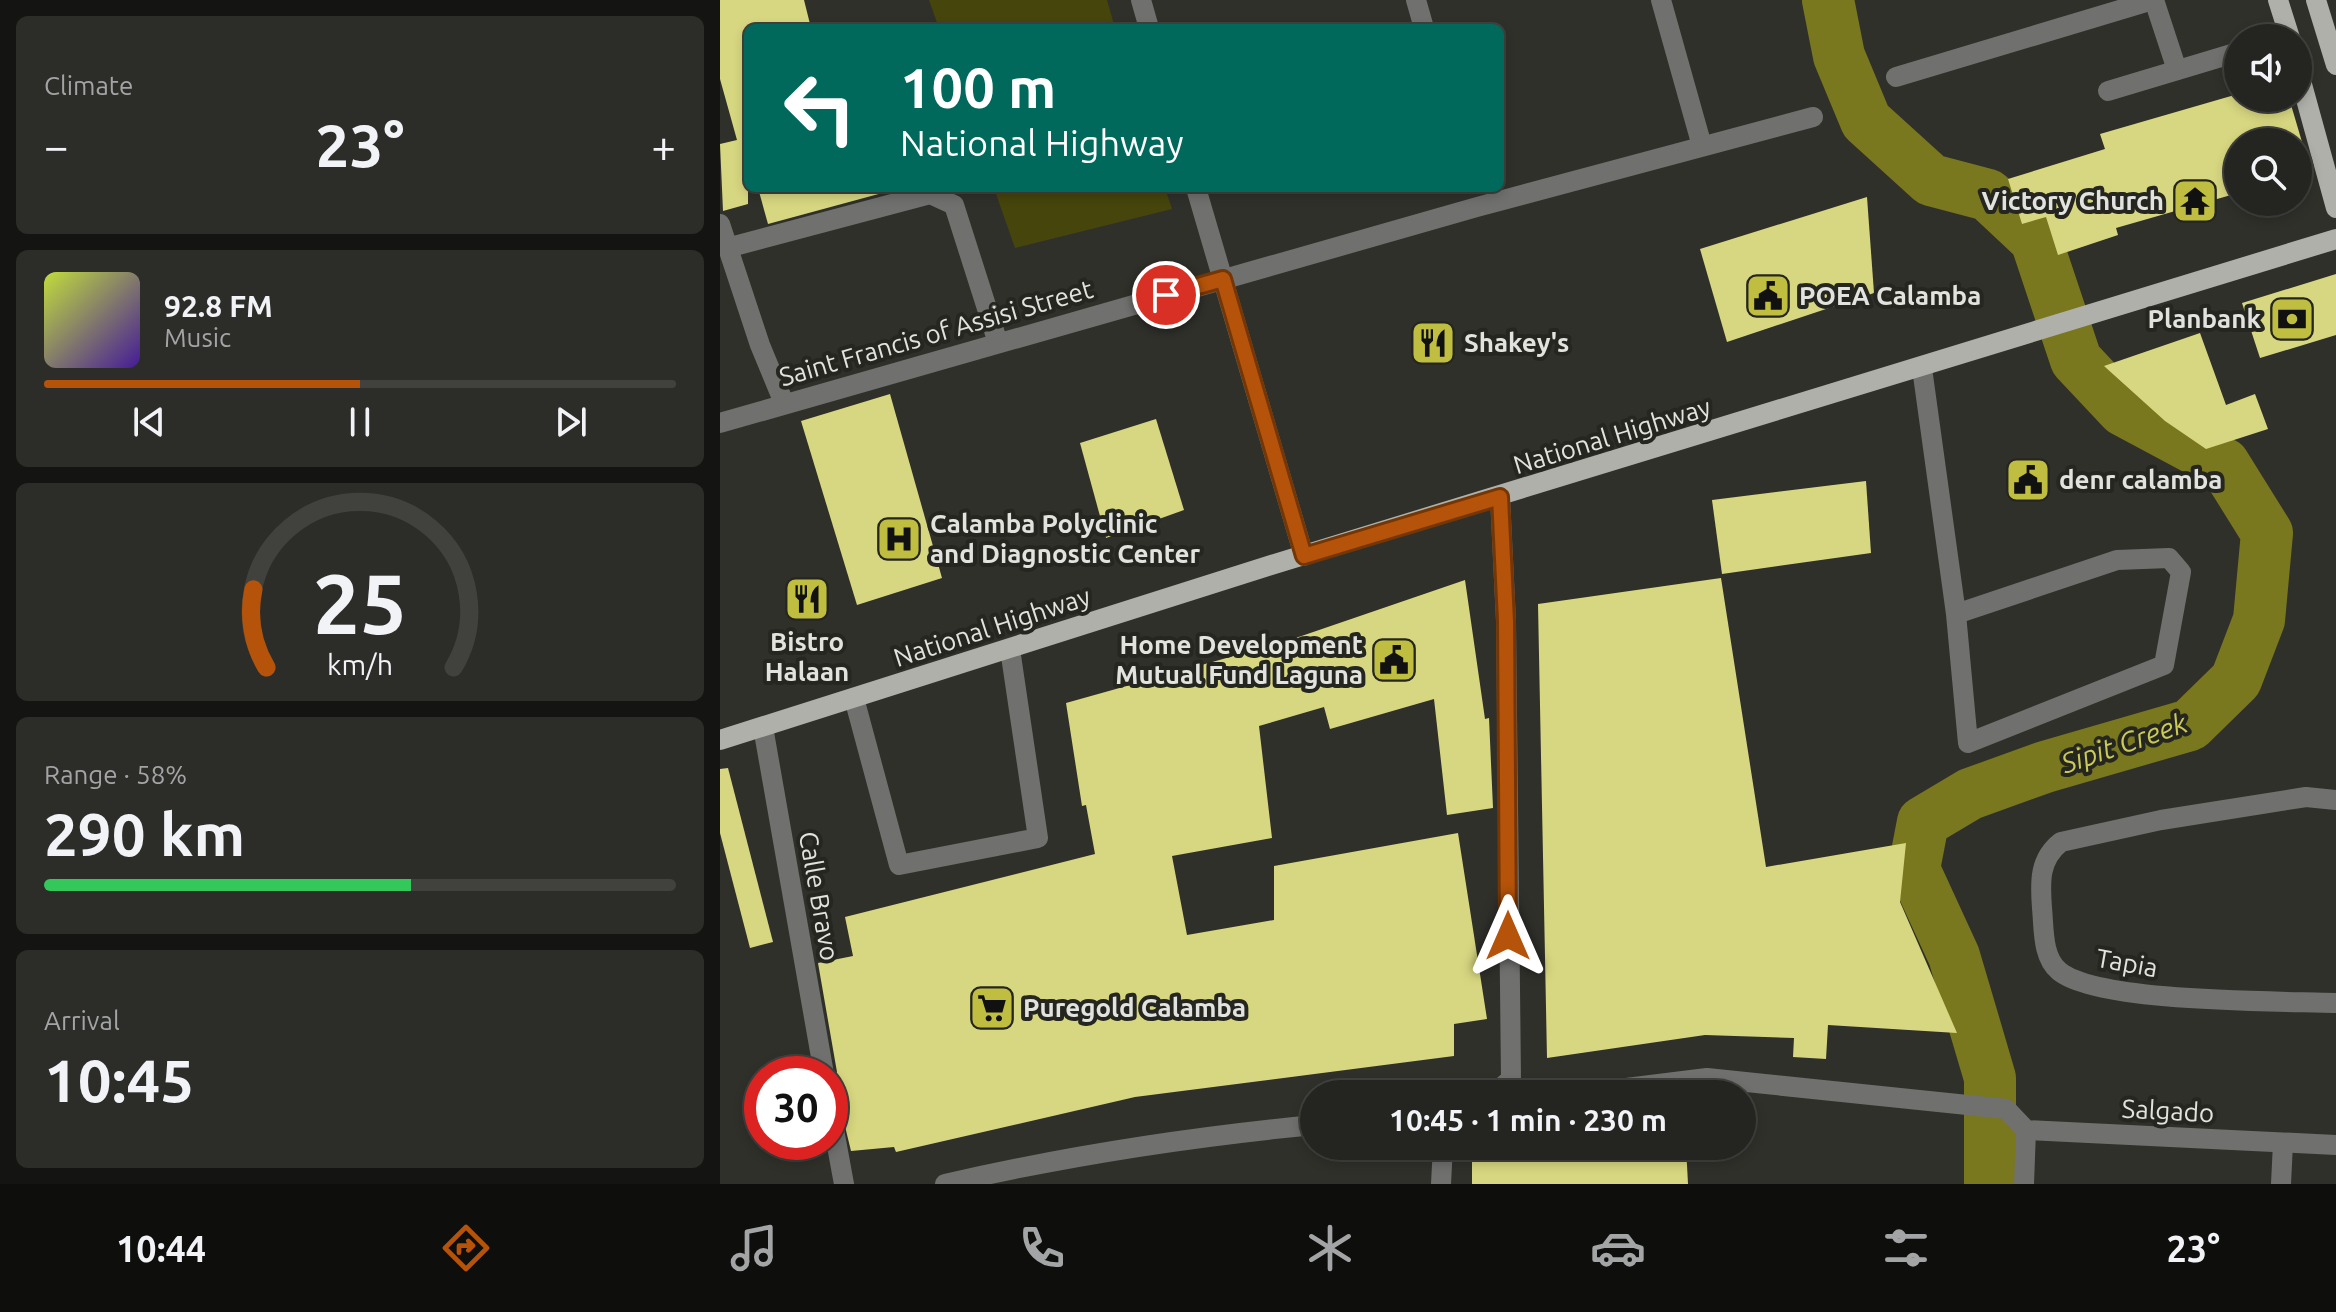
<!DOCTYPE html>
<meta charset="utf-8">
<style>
:root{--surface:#242420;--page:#2c2c29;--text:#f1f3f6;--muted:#a3a4a5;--line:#41413e;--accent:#b45309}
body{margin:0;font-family:Ubuntu,sans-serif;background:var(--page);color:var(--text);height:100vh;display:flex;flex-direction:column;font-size:30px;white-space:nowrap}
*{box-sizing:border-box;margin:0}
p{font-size:26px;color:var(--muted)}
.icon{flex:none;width:44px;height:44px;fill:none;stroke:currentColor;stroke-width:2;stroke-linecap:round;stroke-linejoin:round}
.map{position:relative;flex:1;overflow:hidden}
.drawer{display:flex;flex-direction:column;gap:16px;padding:16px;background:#141412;width:720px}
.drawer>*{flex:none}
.banner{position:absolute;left:24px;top:24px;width:760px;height:168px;border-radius:12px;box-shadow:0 4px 12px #0003,0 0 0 2px var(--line);background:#00695c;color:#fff;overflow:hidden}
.controls{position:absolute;left:1504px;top:24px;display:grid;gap:16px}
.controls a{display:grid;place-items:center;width:88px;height:88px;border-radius:50%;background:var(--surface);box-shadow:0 4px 12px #0003,0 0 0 2px var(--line);font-size:40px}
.speed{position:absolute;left:24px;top:1056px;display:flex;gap:16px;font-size:40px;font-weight:700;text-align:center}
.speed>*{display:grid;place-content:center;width:104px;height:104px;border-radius:50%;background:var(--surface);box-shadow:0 4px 12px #0003,0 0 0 2px var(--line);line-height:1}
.speed .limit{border:12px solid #d22;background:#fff;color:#111}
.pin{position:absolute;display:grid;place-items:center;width:68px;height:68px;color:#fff;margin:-34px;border:4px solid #fff;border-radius:50%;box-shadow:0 2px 8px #0007}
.me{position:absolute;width:88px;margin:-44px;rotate:0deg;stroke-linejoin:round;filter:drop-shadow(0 0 6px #0008)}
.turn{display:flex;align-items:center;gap:28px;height:168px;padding:0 24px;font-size:36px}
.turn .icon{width:104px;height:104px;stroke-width:2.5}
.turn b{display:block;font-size:56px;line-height:68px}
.big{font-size:60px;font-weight:600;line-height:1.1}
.drawer .widget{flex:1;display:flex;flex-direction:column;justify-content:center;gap:12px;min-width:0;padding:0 28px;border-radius:12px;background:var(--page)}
.drawer .dial{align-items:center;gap:0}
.dial svg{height:208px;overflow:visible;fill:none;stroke:var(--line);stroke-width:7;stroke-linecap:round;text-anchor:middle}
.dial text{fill:var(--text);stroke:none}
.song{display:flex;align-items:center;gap:24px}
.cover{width:96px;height:96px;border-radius:12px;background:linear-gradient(135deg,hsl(70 70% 55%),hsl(260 70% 35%))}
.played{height:8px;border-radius:4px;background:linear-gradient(90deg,var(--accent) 50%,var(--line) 50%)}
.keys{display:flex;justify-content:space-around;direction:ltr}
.heat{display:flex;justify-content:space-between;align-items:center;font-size:44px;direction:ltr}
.charge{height:12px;border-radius:6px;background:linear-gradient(90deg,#34c759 58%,var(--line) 0)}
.trip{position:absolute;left:580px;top:1080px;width:456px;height:80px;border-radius:40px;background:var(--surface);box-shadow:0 4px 12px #0003,0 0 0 2px var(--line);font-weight:600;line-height:80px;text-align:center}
.tab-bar{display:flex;height:128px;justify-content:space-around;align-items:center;background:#0e0e0d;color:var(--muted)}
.tab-bar .icon{width:56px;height:56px}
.tab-bar .on{color:var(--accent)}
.tab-bar b{font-size:36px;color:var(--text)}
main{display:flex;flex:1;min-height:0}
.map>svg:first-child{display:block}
.green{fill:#46450c}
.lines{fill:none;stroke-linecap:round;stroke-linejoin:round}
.river{stroke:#79781f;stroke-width:52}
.building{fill:#d7d781}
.minor{stroke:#70706e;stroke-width:20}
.major{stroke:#b0b0ab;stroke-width:20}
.route-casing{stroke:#753606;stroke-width:20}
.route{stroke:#b45309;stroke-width:14}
.labels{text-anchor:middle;stroke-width:8;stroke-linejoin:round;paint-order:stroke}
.poi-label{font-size:26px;font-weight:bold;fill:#e2e3df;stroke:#262621;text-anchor:start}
.street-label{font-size:26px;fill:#e2e3df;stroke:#262621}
.water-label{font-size:28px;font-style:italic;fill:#cbca56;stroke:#262621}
</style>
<main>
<section class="drawer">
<div class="widget"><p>Climate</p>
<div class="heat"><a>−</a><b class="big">23°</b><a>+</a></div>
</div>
<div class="widget">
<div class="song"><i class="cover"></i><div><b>92.8 FM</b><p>Music</p></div></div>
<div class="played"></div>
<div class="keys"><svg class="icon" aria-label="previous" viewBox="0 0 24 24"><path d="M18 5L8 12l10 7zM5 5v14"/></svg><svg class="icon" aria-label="pause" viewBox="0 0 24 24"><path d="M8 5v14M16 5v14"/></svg><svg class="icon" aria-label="next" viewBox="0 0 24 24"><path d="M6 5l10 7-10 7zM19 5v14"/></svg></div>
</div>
<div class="widget dial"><svg viewBox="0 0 100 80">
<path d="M14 69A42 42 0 1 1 86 69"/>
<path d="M14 69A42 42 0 0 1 9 39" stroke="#b45309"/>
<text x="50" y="56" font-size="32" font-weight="700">25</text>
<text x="50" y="72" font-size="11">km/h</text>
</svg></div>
<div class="widget"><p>Range · 58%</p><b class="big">290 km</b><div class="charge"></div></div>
<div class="widget"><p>Arrival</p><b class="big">10:45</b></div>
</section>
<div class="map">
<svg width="1616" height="1184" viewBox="0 0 1616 1184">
<rect width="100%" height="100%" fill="#30302b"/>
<!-- green -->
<g class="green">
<path d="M209 0H387L395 28H219Z"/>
<path d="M274 188H445L452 209 295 248Z"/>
</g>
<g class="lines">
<!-- river -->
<path class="river" d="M1108 0 1119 56 1146 121 1211 180 1268 195 1316 240 1356 360 1403 410 1504 464 1547 533 1539 620 1516 680 1470 725 1325 767 1250 794 1203 822 1194 869 1234 956 1270 1078V1184"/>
</g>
<!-- building -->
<g class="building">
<path d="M0 0H84L91 28H28V204L3 211 0 144 17 140 0 79Z"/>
<path d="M1518 94V98H1569L1582 142H1518V193L1396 228 1398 235 1338 255 1326 217 1302 224 1288 179 1385 149 1380 134Z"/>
<path d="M38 188H177V189L48 224Z"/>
<path d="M1147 197 1154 293 1007 342 980 249Z"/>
<path d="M1616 274V335L1540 358 1522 303Z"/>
<path d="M1480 333 1506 405 1535 394 1548 429 1486 449 1445 421 1384 366Z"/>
<path d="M170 394 222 578 137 605 81 421Z"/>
<path d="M436 419 464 510 386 538 360 443Z"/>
<path d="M1146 481 1151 553 1002 574 992 500Z"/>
<path d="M1001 578 1046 867 1186 843 1180 902 1237 1033 1108 1025 1106 1059 1073 1057 1074 1038 985 1035 827 1058 818 604Z"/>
<path d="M745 580 765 719 769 718 773 808 727 815 714 699 610 729 604 707 539 726 552 838 452 856 467 935 554 920V866L738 833 767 1019 734 1024V1056L415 1097 176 1152 174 1147 131 1151 114 1081 117 1072 98 963 133 956 125 917 375 854 366 805 362 806 346 703 564 642Z"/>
<path d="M8 768 53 942 30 948 0 833V769Z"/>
<path d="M752 1146H966L968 1184H752Z"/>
</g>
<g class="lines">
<!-- minor -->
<g class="minor">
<path d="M421 0 429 28"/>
<path d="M696 0 704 28"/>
<path d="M941 0 982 146"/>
<path d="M1434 0 1457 70"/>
<path d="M1176 77 1433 0"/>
<path d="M1388 91 1518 52"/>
<path d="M476 188 584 556"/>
<path d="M0 224 40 345 64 403"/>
<path d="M7 248 210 194 234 205 278 343"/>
<path d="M1202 368 1236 614 1248 743 1444 665 1461 572 1449 558 1397 560 1236 614"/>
<path d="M0 423 757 207 1093 117"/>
<path d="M134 698 179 865 318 838 290 649"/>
<path d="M43 727 104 1074"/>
<path d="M1616 800 1586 797 1441 820 1341 842C1319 859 1320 882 1322 908 1324 928 1322 957 1339 971 1377 1003 1560 1001 1616 1003"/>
<path d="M774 1094 791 1079 786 621 780 497"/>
<path d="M858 1094 987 1078 1286 1109 1306 1130 1616 1145"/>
<path d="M110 1108 124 1184"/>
<path d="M225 1184C346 1156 470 1137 594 1125"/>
<path d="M721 1184 723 1146"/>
<path d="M1304 1184 1306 1130"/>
<path d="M1561 1184 1563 1143"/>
</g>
<!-- major -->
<g class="major">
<path d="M1558 0 1570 38"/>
<path d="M1596 0 1616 65"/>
<path d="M1578 70 1616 208"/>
<path d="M0 740 548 566 1616 239"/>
</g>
</g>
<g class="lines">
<!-- route casing -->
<g class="route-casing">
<path id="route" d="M446 295 503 279 584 556 780 497 786 621 788 936"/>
</g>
<!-- route -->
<use href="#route" class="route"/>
</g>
<!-- icons -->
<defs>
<g id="temple-square" transform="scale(2.3)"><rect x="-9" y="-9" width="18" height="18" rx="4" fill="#c0be41" stroke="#262621"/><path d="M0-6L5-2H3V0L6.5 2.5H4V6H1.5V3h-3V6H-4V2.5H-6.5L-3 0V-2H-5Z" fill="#111"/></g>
<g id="civic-square" transform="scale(2.3)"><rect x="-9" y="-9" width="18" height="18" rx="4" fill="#c0be41" stroke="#262621"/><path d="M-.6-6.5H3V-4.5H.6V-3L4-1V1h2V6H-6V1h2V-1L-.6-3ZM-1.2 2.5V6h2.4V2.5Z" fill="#111"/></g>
<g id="bank-square" transform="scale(2.3)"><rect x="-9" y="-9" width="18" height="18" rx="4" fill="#c0be41" stroke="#262621"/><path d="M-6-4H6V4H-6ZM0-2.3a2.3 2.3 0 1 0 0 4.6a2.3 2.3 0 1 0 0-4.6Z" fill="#111"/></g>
<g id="restaurant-square" transform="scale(2.3)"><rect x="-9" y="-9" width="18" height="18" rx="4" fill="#c0be41" stroke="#262621"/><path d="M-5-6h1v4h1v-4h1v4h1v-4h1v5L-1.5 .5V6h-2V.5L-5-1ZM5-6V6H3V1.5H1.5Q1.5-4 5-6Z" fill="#111"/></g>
<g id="hospital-square" transform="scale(2.3)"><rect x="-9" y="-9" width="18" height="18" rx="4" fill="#c0be41" stroke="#262621"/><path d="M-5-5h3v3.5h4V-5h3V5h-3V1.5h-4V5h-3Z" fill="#111"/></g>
<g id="supermarket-square" transform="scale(2.3)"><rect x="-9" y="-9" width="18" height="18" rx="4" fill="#c0be41" stroke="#262621"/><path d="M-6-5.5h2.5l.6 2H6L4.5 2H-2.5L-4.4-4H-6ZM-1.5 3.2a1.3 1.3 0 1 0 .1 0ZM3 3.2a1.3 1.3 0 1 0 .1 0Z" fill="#111"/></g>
</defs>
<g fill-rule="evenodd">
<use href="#temple-square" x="1475" y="201"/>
<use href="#civic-square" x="1048" y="296"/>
<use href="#bank-square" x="1572" y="319"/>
<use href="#restaurant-square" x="713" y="343"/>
<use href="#civic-square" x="1308" y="480"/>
<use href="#hospital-square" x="179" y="539"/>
<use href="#restaurant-square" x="87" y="599"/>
<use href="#civic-square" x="674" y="660"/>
<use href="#supermarket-square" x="272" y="1008"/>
</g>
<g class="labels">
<!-- poi labels -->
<g class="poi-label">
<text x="1444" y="210" text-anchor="end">Victory Church</text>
<text x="1079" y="305">POEA Calamba</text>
<text x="1541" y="328" text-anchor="end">Planbank</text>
<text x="744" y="352">Shakey's</text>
<text x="1339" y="489">denr calamba</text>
<text x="210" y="533">Calamba Polyclinic<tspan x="210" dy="30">and Diagnostic Center</tspan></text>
<text x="87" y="651" text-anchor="middle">Bistro<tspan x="87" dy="30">Halaan</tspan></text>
<text x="643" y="654" text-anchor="end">Home Development<tspan x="643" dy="30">Mutual Fund Laguna</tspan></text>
<text x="303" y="1017">Puregold Calamba</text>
</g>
<!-- street labels -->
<g class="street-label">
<text transform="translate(216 333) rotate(-16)" y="9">Saint Francis of Assisi Street</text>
<text transform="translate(892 436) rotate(-17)" y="9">National Highway</text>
<text transform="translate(272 627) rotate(-18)" y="9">National Highway</text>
<text transform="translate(99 896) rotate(80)" y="9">Calle Bravo</text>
<text transform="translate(1407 963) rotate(10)" y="9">Tapia</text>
<text transform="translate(1448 1111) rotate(3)" y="9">Salgado</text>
</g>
<!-- water labels -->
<g class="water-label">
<text transform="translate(1404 743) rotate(-19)" y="10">Sipit Creek</text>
</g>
</g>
</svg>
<div class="controls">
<a><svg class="icon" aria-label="sound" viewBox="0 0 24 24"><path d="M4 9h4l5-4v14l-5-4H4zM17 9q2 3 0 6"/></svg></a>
<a><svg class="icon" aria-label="search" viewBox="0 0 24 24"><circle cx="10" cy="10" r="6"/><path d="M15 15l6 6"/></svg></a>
</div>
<div class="speed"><div class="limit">30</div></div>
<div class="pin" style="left:446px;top:295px;background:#d93025"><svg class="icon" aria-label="arrive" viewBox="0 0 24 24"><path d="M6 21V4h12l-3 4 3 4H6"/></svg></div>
<svg class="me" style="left:788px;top:936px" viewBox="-20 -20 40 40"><path d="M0-17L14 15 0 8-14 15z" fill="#b45309" stroke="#fff" stroke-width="4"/></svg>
<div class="trip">10:45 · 1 min · 230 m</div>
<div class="banner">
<div class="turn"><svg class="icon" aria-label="left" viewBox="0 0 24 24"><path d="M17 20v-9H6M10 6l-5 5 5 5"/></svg><div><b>100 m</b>National Highway</div></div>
</div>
</div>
</main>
<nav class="tab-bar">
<b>10:44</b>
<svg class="icon on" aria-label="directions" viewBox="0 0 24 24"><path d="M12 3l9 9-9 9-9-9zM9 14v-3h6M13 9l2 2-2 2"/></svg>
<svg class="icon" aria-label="music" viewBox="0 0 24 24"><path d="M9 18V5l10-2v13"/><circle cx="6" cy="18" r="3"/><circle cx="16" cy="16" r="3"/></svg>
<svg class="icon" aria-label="phone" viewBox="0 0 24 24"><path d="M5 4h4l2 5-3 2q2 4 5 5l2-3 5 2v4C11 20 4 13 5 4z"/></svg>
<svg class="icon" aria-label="climate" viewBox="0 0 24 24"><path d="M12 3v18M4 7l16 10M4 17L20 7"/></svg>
<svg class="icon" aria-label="car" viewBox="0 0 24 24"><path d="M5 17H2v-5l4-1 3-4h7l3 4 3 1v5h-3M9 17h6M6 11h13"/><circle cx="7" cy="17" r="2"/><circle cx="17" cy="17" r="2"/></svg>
<svg class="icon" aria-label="filters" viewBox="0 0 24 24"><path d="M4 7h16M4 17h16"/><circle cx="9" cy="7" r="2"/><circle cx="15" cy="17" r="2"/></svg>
<b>23°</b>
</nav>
